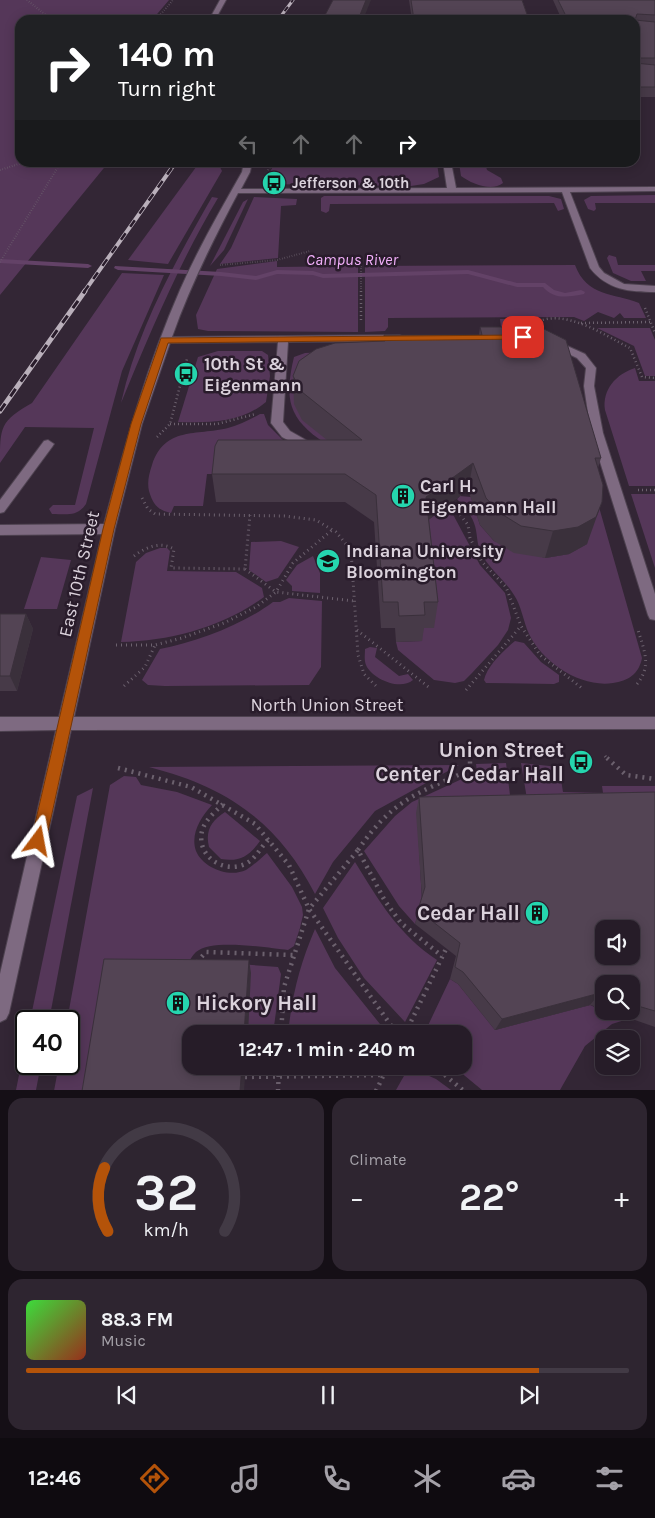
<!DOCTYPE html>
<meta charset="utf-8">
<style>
:root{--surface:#261c28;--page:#2e2530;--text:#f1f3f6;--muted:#a4a1a8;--line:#423a45;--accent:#b45309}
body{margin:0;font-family:Karla,sans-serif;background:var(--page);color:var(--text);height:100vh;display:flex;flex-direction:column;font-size:19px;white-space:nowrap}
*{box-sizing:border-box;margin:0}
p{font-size:16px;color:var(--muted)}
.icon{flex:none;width:28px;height:28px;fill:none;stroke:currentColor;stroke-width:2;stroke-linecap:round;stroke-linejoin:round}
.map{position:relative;height:1090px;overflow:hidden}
.panel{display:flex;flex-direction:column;gap:8px;padding:8px;background:#150f16;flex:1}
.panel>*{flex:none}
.guide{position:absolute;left:15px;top:15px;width:625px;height:152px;border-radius:15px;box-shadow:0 2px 12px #0003,0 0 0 1px var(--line);background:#202124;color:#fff;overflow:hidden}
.controls{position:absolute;left:595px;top:920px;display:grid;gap:10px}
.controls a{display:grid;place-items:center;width:45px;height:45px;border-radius:10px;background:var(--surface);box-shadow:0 2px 12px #0003,0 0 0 1px var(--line);font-size:25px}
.speed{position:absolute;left:15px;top:1010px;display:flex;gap:10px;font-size:25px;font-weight:700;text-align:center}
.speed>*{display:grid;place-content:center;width:65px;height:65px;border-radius:50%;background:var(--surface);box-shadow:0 2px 12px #0003,0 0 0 1px var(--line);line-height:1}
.speed .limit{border:2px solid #111;border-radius:8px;background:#fff;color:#111}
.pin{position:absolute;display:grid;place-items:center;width:42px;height:42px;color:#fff;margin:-21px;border-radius:10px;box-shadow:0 2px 8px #0006}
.me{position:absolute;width:55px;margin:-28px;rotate:13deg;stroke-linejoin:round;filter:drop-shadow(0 0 4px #0008)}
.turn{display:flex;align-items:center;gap:18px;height:105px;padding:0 20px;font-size:22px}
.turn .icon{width:65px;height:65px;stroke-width:2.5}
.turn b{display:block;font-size:35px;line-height:42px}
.lanes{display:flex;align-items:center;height:48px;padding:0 20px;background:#0003;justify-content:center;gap:25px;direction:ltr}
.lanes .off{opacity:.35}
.big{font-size:38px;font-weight:700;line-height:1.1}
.panel .widget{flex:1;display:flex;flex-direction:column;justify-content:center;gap:8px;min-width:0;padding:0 18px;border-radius:15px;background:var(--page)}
.panel .dial{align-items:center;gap:0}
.dial svg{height:130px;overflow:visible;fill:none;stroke:var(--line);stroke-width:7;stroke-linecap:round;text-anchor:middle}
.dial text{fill:var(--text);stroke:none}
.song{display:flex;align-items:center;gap:15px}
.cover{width:60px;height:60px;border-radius:8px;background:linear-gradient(135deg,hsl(120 70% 55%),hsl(10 70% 35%))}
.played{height:5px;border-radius:2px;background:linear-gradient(90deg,var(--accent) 85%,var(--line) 85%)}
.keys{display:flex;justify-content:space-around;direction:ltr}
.heat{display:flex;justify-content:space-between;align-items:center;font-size:28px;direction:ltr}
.panel .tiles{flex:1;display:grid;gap:8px;grid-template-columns:1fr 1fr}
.widget:last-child{grid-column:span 2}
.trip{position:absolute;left:182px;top:1025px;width:290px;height:50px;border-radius:15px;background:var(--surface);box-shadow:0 2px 12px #0003,0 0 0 1px var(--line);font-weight:700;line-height:50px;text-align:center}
.tab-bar{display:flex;height:80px;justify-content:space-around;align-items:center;background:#0f0b10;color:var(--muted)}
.tab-bar .icon{width:35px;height:35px}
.tab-bar .active{color:var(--accent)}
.tab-bar b{font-size:22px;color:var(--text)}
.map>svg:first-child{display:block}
.green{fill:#553759}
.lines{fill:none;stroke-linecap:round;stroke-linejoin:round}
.stream{fill:#634267;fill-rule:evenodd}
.minor-casing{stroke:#4e4250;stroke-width:2}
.path-far3{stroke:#6c616e;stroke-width:2;stroke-dasharray:0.5 2;stroke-linecap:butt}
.path-far2{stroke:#6c616e;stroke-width:2.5;stroke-dasharray:1 3;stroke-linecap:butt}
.path-far1{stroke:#6c616e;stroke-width:3;stroke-dasharray:1 4;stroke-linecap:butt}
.path{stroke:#6c616e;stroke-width:4.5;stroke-dasharray:2 5;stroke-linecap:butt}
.minor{fill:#7e6a81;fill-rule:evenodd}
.rail-far2-casing{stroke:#bab0bb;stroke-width:3}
.rail-far1-casing{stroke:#bab0bb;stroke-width:4}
.rail-casing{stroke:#bab0bb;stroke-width:5}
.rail-far2{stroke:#291c2b;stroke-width:2;stroke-dasharray:5.5;stroke-linecap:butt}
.rail-far1{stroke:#291c2b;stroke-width:2.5;stroke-dasharray:8;stroke-linecap:butt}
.rail{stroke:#291c2b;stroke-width:3;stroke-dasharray:9;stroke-linecap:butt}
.wall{fill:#473a48}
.shaded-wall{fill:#3a303b}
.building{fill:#534454;stroke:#3a303b;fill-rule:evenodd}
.route{fill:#b45309;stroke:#753606}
.labels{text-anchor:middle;stroke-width:5;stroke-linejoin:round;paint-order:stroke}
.far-poi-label{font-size:15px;font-weight:bold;fill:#dbd2dc;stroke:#291c2b;text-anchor:start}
.far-water-label{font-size:16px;font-style:italic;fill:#f3b0fb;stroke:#291c2b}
.poi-label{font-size:18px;font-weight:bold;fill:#dbd2dc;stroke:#291c2b;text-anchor:start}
.street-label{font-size:18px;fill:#dbd2dc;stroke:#291c2b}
.near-poi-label{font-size:21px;font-weight:bold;fill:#dbd2dc;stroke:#291c2b;text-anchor:end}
</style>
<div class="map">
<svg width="655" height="1091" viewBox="0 0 655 1091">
<rect width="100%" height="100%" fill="#332635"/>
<!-- green -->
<g class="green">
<path d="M0 0H169L152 20H20V162L108 163 0 295Z"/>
<path d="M199 163H218L222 171 168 264 128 260Z"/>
<path d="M275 163H437L439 177 424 184 411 186 263 184Z"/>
<path d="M459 163H485L487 170 501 178 503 183C492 192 472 184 461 176Z"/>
<path d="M655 195V203H595L596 209 594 211 588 209 584 200 591 196Z"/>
<path d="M324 196H549L561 199 564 209 558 211 554 203 330 204 329 211 326 213 321 211V198Z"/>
<path d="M212 197 218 198C179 263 150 333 121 403 137 330 175 262 212 197Z"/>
<path d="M254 197 297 199 296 205 281 206 278 258 220 264 231 248Z"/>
<path d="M248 199 224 250 210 266 243 202Z"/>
<path d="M609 255 616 257 618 265H655V271H641L646 281H631L613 273 607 258Z"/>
<path d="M277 261V267L358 266V332L208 331 198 329 196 315 217 269Z"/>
<path d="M575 265C587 297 614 293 639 303L646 318H624L620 313 614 318 598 312 584 321 574 317 388 318V327L385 331 365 332V266Z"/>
<path d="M122 273 164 275 122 371 86 504C77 517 67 514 52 514L49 509 53 505H75L94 428 25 427 0 463C0 427 0 421 32 403Z"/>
<path d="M500 319H538L522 331 501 327Z"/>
<path d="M597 328H650L655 340V376H645L634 346Z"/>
<path d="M365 350 337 441 325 443C288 419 284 399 294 357L305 353Z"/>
<path d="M218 351H262L268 355 270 376 266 402C241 423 209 423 178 422L198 357Z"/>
<path d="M635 368 639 381H655V486H629L605 410C602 390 616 374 635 368Z"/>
<path d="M260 414H264L268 425 284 441 220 474H207L203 506H174L171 513C158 510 153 505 149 491 147 482 149 474 152 465 165 426 196 436 228 428 239 425 249 420 260 414Z"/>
<path d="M593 486 642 658C639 674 628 681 613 683 581 688 543 663 529 634 523 621 522 607 514 595 505 580 489 569 481 553 476 543 478 533 474 523 471 514 463 506 457 499L460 496 471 497 480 525 494 541 545 558 569 554 587 544Z"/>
<path d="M631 494H655V568Z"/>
<path d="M448 505 480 565 505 593 511 618 508 630 498 645 472 673 464 681 455 683 434 680 398 650 396 642 422 641 423 524Z"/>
<path d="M281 541 299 547 278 578 266 582 249 570 251 542Z"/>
<path d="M160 548H167L170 551 167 571 236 572 262 588 264 597C223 627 171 641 121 642L136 562 146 553Z"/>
<path d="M313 556 320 573V593L292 591V586L286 580 297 565Z"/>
<path d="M41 557 71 560 57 609H24Z"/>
<path d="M289 598 322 601 321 667 309 685 165 686 148 685 142 680 160 649C197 642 244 624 273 602H280Z"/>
<path d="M515 641 524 643 541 662 559 675V682L554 684 486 683 484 680C487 666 504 650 515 641Z"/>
<path d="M370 647 377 648 375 657 399 676 408 674 413 680C400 691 372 679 366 665 364 660 365 654 365 649Z"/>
<path d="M506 763 512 811 417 813 422 901 415 924 399 906 364 851 395 816 412 802 477 772 476 764Z"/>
<path d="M521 763 559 767 563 792 603 793 602 786H655V808L529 811Z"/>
<path d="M459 765 375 811 333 862 315 894C278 822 227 787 149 767Z"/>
<path d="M124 776 136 777 141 785 177 792 212 805C201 817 190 834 196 851 203 868 229 878 246 870 253 866 261 858 267 853L292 887 302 907 303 915 300 928 294 946 288 950C267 948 212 938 196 952 190 958 188 964 186 972L93 1090 54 1091 59 1064H69V1021H67L110 785Z"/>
<path d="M93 788 49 1021H30L77 796Z"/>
<path d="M225 812 260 841C249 856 240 862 221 859L209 847C205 831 211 821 225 812Z"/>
<path d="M355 862C379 901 398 934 437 960L405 1022 364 978 338 938 323 908Z"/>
<path d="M315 929 335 968 388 1034H288C292 995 300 964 315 929Z"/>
<path d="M213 962 278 967 281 974 273 1034H248Z"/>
<path d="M450 979 458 984 495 1030 590 1005 604 1011 631 1018 612 1024 585 1046 560 1090H482L453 1066H464V1034H424Z"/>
<path d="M26 1040V1064H41L36 1090H16Z"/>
<path d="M297 1066H382L378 1070 297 1069Z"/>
<path d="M409 1067 436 1079 451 1090H396Z"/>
</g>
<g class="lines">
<!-- stream -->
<g class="stream">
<path d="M0 259 88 264 92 266 88 268 0 263Z"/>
<path d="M115 266 221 272 256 276 277 270 313 271 323 274 468 270 517 283H545L554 290 565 293 581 290 585 292 584 294C569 297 554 300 543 287H517L468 274 323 278 313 275 277 274 256 280 221 276 118 270 114 268Z"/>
</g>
<!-- minor casing -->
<g class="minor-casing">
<g id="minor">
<path d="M220 0H226L215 20H209Z"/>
<path d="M244 162H252L250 172 241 189 447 188 443 162H451L456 188 655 187V191L570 192 599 267 604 273 624 284 655 286V292C630 292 607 290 590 268L562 192 238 193C213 240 190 286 172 337L400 335 405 338 400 341 288 342 283 422 290 431 313 444 315 447 313 450 309 451 282 437 271 423 278 342 170 343 142 424 115 529 74 717H655V729L71 730 9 1013 6 1019 0 1022V974L56 730 0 731V717H59L102 534 0 535V525L104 524C125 445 147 365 180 290 198 249 220 211 242 172Z"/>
<path d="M554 340 585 354 596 368 594 386 603 433 655 594V620L650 619 648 615 591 433 584 386 586 368 577 358 550 345V341Z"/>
<path d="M48 440 54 444 52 447 4 512 0 513V500L44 441Z"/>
</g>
</g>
<!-- path-far3 -->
<g class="path-far3">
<path d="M27 0 52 20"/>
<path d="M156 20 173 0"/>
<path d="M0 170 25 162"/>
<path d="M268 170 273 162"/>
<path d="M0 262 61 162"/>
<path d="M220 265 277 260 310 251"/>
<path d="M361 266V292"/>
</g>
<!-- path-far2 -->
<g class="path-far2">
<path d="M361 291V321"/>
<path d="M645 308 655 333"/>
<path d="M581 323 650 322"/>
<path d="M532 325C561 305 604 335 630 348L642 377 655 378"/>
<path d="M170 424H217L256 414"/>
<path d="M157 437 170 424 187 359"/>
<path d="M638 490H655"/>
</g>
<!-- path-far1 -->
<g class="path-far1">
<path d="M142 498 148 509 155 514 284 516 316 520 336 532 351 550 358 655 364 674 378 688"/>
<path d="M451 503 468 525 470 538 482 562 506 587 521 626 540 655 583 689"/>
<path d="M134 556C146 547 160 541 174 549L171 568 245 569 250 515"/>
<path d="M245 569 276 592 354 601"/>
<path d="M357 630 431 689"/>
<path d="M116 645H155L182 638 224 623 256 607 276 592 293 563 332 530"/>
<path d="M637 684C652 666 644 650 638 630"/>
<path d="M124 686 145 667 155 645"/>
<path d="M466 690 521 626"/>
<path d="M605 756 608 760"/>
</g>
<!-- path -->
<g class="path">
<path d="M607 758 626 775 655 779"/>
<path d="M118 768 191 787 255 824 289 865 309 909 397 1034"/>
<path d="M223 804C215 812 205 820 202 831 196 857 225 875 247 863 256 858 261 847 268 840"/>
<path d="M358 850C392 800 417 793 470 770V758"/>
<path d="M197 962 206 952 294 955"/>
<path d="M281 1034 284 987 309 909 358 850 385 901 401 923 442 956"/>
<path d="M405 1034 446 949"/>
<path d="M434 1066 464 1091"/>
<path d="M245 1077 384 1075"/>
<path d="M278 1091 279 1066"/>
<path d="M376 1091 388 1066"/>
</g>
<!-- minor -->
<use href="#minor" class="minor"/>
<!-- rail-far2 casing -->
<g class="rail-far2-casing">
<path id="rail-far2" d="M278 20 293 0"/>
</g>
<!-- rail-far1 casing -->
<g class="rail-far1-casing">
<path id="rail-far1" d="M84 292 176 162"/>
</g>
<!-- rail casing -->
<g class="rail-casing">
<path id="rail" d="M0 411 85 291"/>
</g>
<!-- rail-far2 -->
<use href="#rail-far2" class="rail-far2"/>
<!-- rail-far1 -->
<use href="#rail-far1" class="rail-far1"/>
<!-- rail -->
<use href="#rail" class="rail"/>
</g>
<!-- wall -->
<g class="wall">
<path d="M409 0H522L529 20H412Z"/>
<path d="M553 0H655V97H635V20H562Z"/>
<path d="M480 327 601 458 598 468 587 544 569 554 545 558 514 553 494 541 480 525 468 490 429 519 438 602 434 628H424L422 641 396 642 395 628H381L374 522 345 502H216L212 474 327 440 302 420 294 404 293 376 384 341V335H479Z"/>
<path d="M0 614H26L33 629 17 691H0Z"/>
<path d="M655 792V1027L609 1011H631V984H604V1009L590 1005 495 1030 458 984 450 979 456 956 415 924 422 898 416 813 419 797Z"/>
</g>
<!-- shaded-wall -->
<g class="shaded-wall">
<path d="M366 0H371L363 20H358Z"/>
<path d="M473 463 468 490 423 524 426 497Z"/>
<path d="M602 502 587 544 569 554 545 558 553 531Z"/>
<path d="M26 614 33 629 17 691 10 676Z"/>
<path d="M249 960 251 973 248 1034H244Z"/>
<path d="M600 993 590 1005 495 1030 502 1019Z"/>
<path d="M242 1066H246L244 1091H240Z"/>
</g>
<!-- building -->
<g class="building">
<path d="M333 0H366L358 20H317L318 18 323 19Z"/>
<path d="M411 0H522L529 20H414Z"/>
<path d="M558 0H655V15L637 14 635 20 655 22V58H637L635 63 655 65V87H635V20H568Z"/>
<path d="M532 323 566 340 601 458H595L603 485 602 502 596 517 578 527 553 531 521 526 500 513 486 498 473 463 426 497 438 602H424L425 615 399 616 398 602H383L376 495 345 474H212L215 446 218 440H362L302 392 293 376 299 361 316 349 335 343 385 341 384 335H482L480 327H527Z"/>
<path d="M0 614H26L10 676H0Z"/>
<path d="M655 792V1011L631 1004V984H604V994L600 993 502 1019 463 972 455 967 460 943 418 910 425 887 419 797ZM604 929H631V956H604Z"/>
<path d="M104 959 249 960 244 1034H191V1066H242L240 1091H82Z"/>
</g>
<!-- route -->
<path class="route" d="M523 335 527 337 526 339 168 343 141 424 114 529 46 841 44 846 38 848 33 846 31 841 103 529 131 424 161 338Z"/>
<!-- icons -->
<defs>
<g id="bus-disc" transform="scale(1.25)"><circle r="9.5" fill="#25d5ae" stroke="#291c2b"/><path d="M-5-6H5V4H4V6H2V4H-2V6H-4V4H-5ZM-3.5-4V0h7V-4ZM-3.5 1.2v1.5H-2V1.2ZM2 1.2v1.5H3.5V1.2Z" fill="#111"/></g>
<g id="building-disc" transform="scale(1.25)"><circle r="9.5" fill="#25d5ae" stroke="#291c2b"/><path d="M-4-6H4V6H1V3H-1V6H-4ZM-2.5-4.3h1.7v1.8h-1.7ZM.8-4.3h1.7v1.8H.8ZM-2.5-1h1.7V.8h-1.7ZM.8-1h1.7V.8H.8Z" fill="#111"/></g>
<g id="university-disc" transform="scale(1.25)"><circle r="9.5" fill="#25d5ae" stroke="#291c2b"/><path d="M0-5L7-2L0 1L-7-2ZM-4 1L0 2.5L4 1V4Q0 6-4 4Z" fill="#111"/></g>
</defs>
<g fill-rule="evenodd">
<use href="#bus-disc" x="274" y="183"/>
<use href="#bus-disc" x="186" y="374"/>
<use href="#building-disc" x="403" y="496"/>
<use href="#university-disc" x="328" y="561"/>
<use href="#bus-disc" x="581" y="762"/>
<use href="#building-disc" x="537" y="913"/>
<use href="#building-disc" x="178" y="1003"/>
</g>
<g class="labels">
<!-- far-poi labels -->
<g class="far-poi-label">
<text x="292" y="188">Jefferson &amp; 10th</text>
</g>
<!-- far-water labels -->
<g class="far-water-label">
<text x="352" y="265">Campus River</text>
</g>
<!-- poi labels -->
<g class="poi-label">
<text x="204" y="370">10th St &amp;<tspan x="204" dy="21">Eigenmann</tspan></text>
<text x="420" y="492">Carl H.<tspan x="420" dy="21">Eigenmann Hall</tspan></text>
<text x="346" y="557">Indiana University<tspan x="346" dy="21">Bloomington</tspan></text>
</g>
<!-- street labels -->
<g class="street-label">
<text transform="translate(79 574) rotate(-77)" y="6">East 10th Street</text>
<text x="327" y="711">North Union Street</text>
</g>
<!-- near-poi labels -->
<g class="near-poi-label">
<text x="564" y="757">Union Street<tspan x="564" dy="24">Center / Cedar Hall</tspan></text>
<text x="520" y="920">Cedar Hall</text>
<text x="196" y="1010" text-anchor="start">Hickory Hall</text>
</g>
</g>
</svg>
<div class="controls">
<a><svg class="icon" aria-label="sound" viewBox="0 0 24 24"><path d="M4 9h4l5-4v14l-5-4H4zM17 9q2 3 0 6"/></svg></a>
<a><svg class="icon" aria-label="search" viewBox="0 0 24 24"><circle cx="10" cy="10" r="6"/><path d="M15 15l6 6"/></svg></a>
<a><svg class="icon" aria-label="layers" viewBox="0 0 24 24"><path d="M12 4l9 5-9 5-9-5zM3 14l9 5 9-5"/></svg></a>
</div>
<div class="speed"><div class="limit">40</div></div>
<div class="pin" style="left:523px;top:337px;background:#d93025"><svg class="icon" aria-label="arrive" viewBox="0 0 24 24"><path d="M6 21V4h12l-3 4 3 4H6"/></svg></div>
<svg class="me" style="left:38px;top:841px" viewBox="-20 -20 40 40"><path d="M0-17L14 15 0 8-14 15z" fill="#b45309" stroke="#fff" stroke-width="4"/></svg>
<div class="trip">12:47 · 1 min · 240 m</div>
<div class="guide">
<div class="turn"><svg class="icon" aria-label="right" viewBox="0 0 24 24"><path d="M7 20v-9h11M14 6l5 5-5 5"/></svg><div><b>140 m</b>Turn right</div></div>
<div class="lanes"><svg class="icon off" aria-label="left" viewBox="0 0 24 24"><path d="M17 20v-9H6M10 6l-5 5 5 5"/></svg><svg class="icon off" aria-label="ahead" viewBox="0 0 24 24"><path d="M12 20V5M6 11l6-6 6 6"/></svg><svg class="icon off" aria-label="ahead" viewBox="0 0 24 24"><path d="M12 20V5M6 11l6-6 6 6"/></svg><svg class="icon" aria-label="right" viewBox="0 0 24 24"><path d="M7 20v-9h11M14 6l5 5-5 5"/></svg></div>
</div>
</div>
<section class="panel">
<div class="tiles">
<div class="widget dial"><svg viewBox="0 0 100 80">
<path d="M14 69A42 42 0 1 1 86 69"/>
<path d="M14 69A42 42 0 0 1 12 30" stroke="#b45309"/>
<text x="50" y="56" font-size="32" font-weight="700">32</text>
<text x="50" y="72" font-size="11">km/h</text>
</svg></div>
<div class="widget"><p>Climate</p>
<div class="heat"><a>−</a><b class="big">22°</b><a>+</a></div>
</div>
<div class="widget">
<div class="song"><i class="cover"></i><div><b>88.3 FM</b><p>Music</p></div></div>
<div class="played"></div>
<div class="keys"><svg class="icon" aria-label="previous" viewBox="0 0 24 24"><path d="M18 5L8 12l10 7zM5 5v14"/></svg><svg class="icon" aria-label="pause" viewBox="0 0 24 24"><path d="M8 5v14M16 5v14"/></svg><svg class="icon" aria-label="next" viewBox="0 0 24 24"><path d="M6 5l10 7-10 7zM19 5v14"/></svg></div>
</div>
</div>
</section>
<nav class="tab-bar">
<b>12:46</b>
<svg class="icon active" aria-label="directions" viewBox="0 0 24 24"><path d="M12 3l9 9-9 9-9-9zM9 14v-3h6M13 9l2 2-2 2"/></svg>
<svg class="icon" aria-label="music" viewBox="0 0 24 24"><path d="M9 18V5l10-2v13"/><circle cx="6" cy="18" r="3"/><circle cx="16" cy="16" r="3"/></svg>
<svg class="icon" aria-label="phone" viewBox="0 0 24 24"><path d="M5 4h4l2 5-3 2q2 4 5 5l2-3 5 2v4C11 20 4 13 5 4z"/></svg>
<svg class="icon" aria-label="climate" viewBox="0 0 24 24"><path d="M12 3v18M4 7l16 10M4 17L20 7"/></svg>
<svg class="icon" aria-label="car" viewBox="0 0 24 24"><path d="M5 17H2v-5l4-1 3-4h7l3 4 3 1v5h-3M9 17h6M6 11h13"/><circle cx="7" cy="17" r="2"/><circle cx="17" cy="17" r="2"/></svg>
<svg class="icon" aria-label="filters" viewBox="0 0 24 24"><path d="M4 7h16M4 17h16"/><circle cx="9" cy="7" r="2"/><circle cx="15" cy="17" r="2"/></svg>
</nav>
